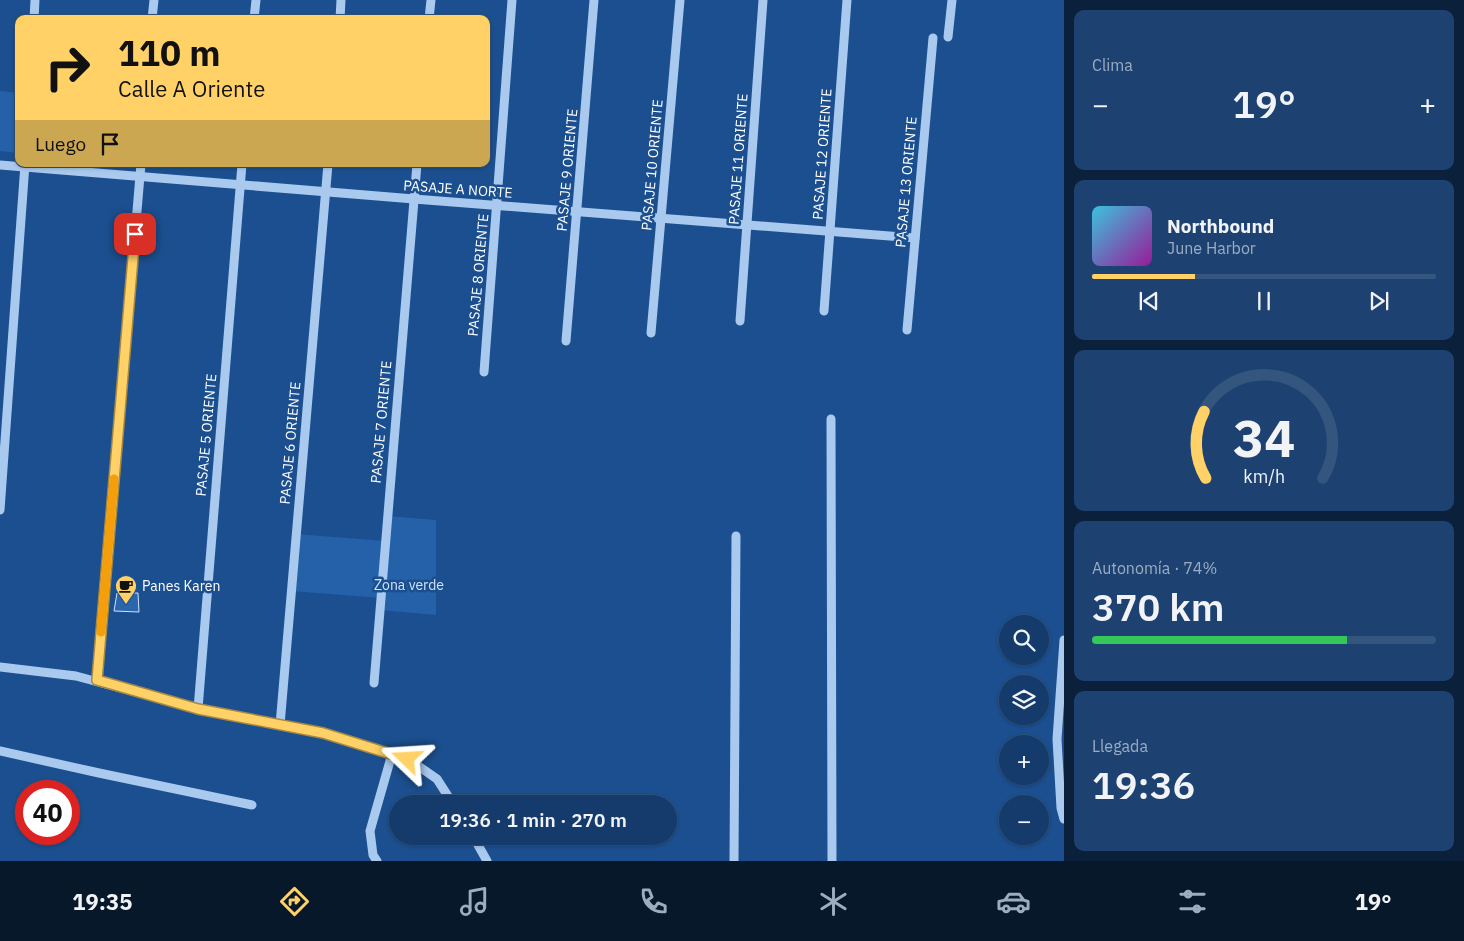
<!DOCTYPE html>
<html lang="es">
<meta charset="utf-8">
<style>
:root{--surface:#143b6b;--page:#1d4271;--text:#f1f3f6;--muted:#9dadc1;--line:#33557e;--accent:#ffd166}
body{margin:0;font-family:"IBM Plex Sans",sans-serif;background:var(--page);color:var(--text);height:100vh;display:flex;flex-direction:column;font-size:19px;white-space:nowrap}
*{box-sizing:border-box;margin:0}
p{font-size:16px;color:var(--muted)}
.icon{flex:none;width:28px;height:28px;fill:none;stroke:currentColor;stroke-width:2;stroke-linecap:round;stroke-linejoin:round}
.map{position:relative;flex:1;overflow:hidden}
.drawer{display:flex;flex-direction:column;gap:10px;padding:10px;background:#0b203b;width:400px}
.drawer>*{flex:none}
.top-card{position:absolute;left:15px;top:15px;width:475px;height:152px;border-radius:10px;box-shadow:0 1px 4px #0004,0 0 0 1px var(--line);background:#ffd166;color:#111;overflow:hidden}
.buttons{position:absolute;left:999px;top:615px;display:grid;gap:10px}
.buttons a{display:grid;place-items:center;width:50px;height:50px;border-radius:50%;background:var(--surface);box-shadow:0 1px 4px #0004,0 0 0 1px var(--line);font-size:25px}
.speed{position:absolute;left:15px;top:780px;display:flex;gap:10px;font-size:25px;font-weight:700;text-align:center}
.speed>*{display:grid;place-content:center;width:65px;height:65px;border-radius:50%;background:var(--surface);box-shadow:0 1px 4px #0004,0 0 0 1px var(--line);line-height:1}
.speed .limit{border:8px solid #d22;background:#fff;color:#111}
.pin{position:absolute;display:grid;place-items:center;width:42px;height:42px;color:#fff;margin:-21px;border-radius:10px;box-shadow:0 2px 8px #0006}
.me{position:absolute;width:55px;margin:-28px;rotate:290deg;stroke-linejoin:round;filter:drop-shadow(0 0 4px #0008)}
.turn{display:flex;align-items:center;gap:18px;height:105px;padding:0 20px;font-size:22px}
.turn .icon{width:65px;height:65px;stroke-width:2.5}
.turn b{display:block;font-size:35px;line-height:42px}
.then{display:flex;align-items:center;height:48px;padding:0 20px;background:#0003;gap:10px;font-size:19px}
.big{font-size:38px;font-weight:600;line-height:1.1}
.drawer .card{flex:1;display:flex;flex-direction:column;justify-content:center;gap:8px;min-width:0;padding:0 18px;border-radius:10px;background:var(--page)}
.drawer .dial{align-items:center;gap:0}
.dial svg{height:130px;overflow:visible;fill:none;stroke:var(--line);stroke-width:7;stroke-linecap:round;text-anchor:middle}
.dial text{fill:var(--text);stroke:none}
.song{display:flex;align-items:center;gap:15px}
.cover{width:60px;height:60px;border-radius:8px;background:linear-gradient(135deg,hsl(190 70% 55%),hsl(300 70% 35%))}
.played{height:5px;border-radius:2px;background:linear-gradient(90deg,var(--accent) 30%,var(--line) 30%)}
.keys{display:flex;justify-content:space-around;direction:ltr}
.heat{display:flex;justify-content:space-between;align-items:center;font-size:28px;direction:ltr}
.charge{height:8px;border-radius:4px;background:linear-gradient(90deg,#34c759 74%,var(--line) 0)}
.trip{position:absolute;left:389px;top:795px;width:288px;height:50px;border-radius:25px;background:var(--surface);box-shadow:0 1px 4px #0004,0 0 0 1px var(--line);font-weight:600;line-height:50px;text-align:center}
.tabs{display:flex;height:80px;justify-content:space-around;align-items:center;background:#08182b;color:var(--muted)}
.tabs .icon{width:35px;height:35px}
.tabs .on{color:var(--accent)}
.tabs b{font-size:22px;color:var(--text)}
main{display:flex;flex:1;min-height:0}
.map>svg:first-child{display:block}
.green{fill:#2461a8}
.building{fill:#2a66ad;stroke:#cfe3fa}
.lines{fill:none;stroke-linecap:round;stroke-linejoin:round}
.minor{stroke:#a9c9ee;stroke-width:9}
.route-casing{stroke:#a68842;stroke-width:12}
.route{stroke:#ffd166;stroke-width:9}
.slow{stroke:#f59e0b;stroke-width:9}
.labels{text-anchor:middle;stroke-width:5;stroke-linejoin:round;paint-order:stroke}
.street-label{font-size:14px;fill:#fff;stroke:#1b4f8f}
.park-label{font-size:14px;fill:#cfe3fa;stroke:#1b4f8f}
.poi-label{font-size:14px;fill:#fff;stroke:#1b4f8f;text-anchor:start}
</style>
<main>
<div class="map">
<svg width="1064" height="861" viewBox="0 0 1064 861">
<rect width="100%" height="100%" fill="#1b4f8f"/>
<!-- green -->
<g class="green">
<path d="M0 91 19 93V153L0 151Z"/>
<path d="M387 516 436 520V615L380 610 381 598 291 591 296 534 385 541Z"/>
</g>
<!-- building -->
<path class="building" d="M117 593H138L139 612 114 611Z"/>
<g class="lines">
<!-- minor -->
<g class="minor">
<path d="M34 19 35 0"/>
<path d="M152 19 154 0"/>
<path d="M254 19 256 0"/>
<path d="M340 19 341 0"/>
<path d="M429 19 431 0"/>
<path d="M948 37 952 0"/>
<path d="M0 165 414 199 915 238"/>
<path d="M824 311 847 0"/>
<path d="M740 321 763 0"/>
<path d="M907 330 933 38"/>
<path d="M651 333 680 0"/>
<path d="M566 341 594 0"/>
<path d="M484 372 512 0"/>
<path d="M831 419 832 861"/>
<path d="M0 510 25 164"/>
<path d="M1064 640 1057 739 1061 808 1064 819"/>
<path d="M0 667 76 676 198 709 332 735 392 754 414 763 437 779 453 804"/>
<path d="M97 681 141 164"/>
<path d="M374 683 417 164"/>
<path d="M198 709 242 164"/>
<path d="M280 725 328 164"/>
<path d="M0 751 99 773 252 805"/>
<path d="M473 836 487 861"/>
<path d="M377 861 373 855 370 831 392 754"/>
<path d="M734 861 736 536"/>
</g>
</g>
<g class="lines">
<!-- route casing -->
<g class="route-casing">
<path id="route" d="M135 234 97 680 198 709 323 733 407 759"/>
</g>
<!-- route -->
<use href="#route" class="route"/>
<!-- slow -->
<path class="slow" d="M101 632 114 479"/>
</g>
<!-- icons -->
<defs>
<g id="cafe-pin" transform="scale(1.125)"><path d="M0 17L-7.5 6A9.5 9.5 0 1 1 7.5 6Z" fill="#ffd166" stroke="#1b4f8f"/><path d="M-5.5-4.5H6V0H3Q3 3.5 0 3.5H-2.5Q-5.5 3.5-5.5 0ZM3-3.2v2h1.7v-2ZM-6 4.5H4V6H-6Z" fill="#111"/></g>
</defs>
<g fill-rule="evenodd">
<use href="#cafe-pin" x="126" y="586"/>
</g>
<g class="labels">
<!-- street labels -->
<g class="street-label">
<text transform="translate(822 154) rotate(-86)" y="5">PASAJE 12 ORIENTE</text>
<text transform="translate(738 159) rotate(-86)" y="5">PASAJE 11 ORIENTE</text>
<text transform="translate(652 165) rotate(-85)" y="5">PASAJE 10 ORIENTE</text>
<text transform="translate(567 170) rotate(-85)" y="5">PASAJE 9 ORIENTE</text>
<text transform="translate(906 182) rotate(-85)" y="5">PASAJE 13 ORIENTE</text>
<text transform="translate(458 189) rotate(4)" y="5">PASAJE A NORTE</text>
<text transform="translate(478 275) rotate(-85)" y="5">PASAJE 8 ORIENTE</text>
<text transform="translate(381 422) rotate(-85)" y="5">PASAJE 7 ORIENTE</text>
<text transform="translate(206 435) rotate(-85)" y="5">PASAJE 5 ORIENTE</text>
<text transform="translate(290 443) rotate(-85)" y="5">PASAJE 6 ORIENTE</text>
</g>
<!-- park labels -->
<g class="park-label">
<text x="409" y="590">Zona verde</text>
</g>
<!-- poi labels -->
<g class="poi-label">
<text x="142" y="591">Panes Karen</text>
</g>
</g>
</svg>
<div class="buttons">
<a><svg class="icon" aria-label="search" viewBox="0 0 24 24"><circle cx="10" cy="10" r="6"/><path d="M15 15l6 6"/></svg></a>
<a><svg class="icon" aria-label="layers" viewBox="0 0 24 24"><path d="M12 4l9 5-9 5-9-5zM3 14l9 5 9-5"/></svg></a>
<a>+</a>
<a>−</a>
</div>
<div class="speed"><div class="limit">40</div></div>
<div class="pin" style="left:135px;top:234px;background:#d93025"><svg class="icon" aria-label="arrive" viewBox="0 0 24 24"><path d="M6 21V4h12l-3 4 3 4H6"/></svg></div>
<svg class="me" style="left:407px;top:759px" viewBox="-20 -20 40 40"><path d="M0-17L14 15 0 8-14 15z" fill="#ffd166" stroke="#fff" stroke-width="4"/></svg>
<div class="trip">19:36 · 1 min · 270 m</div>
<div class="top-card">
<div class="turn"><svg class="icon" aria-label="right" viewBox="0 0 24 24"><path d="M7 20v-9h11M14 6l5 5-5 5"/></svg><div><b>110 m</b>Calle A Oriente</div></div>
<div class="then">Luego<svg class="icon" aria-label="arrive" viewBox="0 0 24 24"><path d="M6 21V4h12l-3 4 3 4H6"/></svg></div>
</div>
</div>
<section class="drawer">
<div class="card"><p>Clima</p>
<div class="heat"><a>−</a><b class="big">19°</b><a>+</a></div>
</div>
<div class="card">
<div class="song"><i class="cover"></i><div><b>Northbound</b><p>June Harbor</p></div></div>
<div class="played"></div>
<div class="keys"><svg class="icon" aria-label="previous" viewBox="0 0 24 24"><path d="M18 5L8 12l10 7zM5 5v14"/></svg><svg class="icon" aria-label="pause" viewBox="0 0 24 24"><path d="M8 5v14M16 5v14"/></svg><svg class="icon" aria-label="next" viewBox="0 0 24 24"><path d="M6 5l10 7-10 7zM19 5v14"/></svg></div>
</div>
<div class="card dial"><svg viewBox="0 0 100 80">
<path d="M14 69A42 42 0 1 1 86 69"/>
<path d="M14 69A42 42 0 0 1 13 28" stroke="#ffd166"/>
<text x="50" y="56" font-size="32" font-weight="700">34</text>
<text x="50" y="72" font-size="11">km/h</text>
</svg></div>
<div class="card"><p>Autonomía · 74%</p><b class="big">370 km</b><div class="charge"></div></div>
<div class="card"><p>Llegada</p><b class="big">19:36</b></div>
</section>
</main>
<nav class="tabs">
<b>19:35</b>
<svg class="icon on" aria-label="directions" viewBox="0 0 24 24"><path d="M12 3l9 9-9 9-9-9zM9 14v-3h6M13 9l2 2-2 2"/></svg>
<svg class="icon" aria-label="music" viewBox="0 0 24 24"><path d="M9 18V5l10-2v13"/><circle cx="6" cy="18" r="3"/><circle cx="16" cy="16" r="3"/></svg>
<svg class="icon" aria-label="phone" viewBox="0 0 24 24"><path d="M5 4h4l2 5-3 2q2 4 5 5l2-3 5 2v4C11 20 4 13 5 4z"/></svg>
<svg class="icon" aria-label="climate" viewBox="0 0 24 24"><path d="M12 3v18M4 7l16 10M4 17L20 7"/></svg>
<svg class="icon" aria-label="car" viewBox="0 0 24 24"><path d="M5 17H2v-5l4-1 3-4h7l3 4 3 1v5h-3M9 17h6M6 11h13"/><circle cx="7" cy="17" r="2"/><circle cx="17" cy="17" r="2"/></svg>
<svg class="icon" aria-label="filters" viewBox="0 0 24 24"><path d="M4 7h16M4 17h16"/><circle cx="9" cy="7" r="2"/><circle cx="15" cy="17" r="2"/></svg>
<b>19°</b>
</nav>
